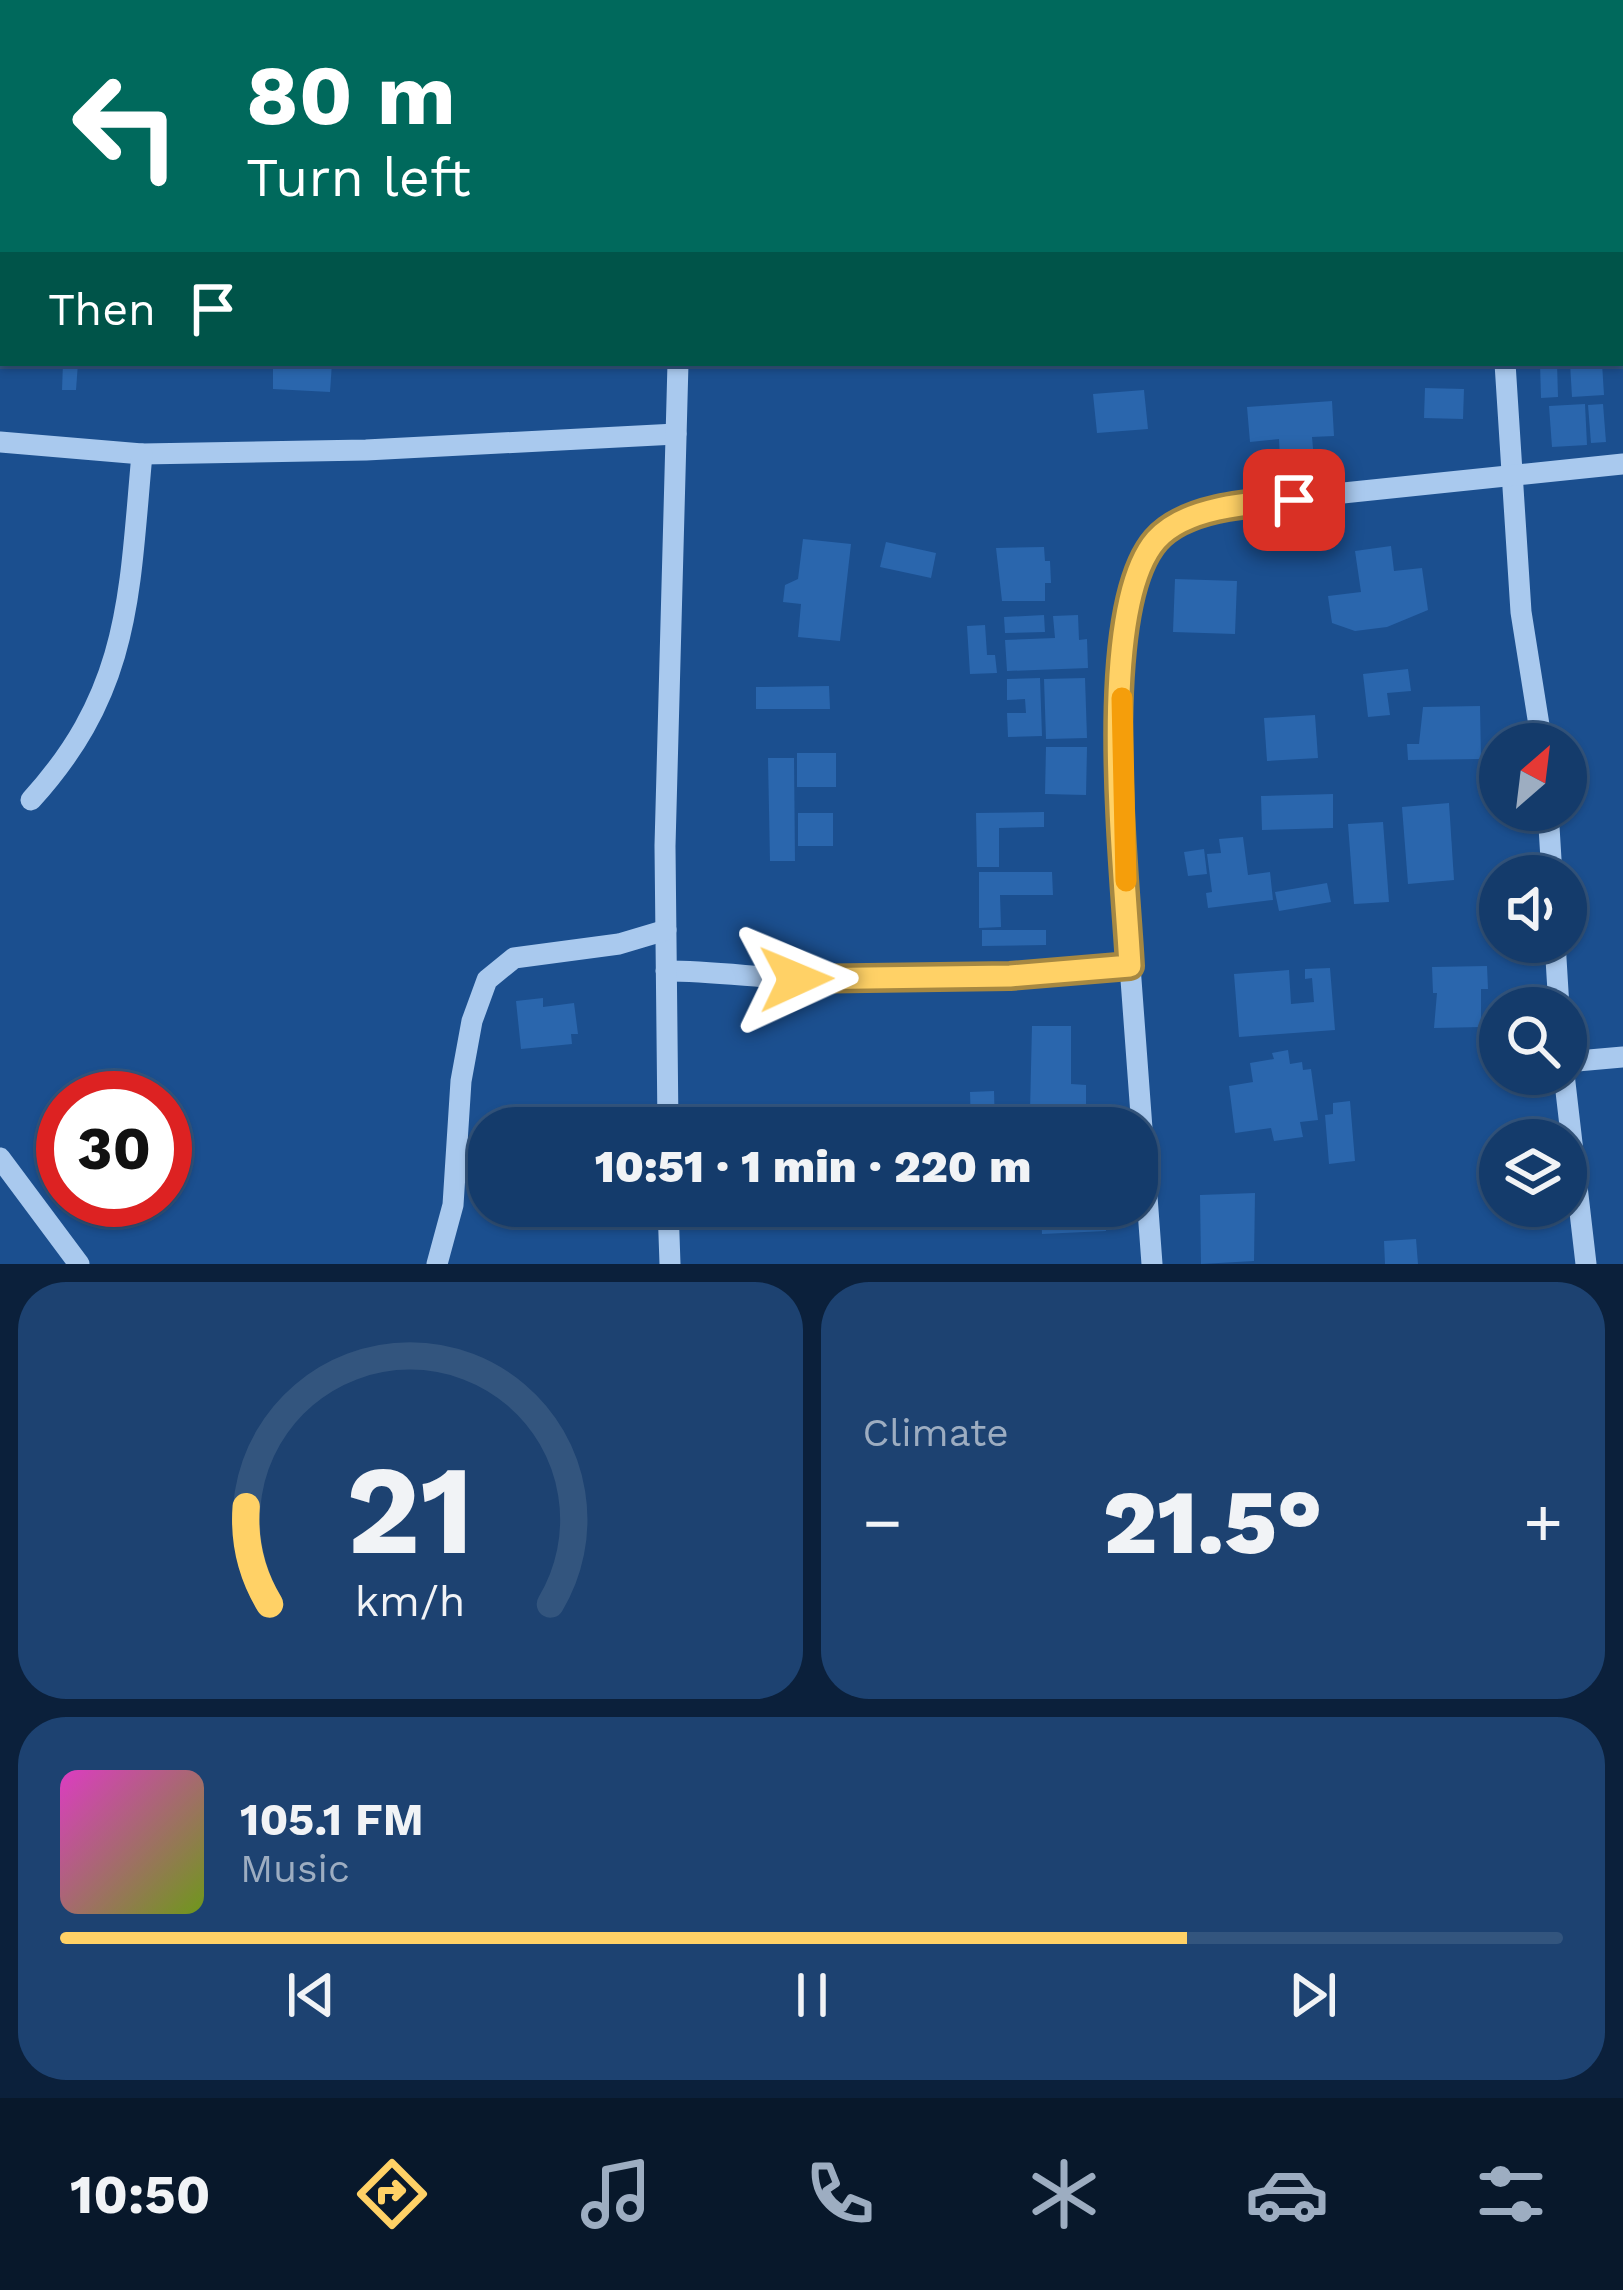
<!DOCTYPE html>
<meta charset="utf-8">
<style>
:root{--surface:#143b6b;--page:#1d4271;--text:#f1f3f6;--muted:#9dadc1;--line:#33557e;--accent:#ffd166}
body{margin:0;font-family:"Work Sans",sans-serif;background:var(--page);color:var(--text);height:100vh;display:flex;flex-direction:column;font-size:45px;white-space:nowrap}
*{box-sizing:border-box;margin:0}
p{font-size:39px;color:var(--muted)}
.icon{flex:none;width:66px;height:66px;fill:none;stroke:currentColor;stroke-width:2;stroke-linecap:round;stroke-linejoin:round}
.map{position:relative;height:1264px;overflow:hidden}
.side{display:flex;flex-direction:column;gap:18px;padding:18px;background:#0b203b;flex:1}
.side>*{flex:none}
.top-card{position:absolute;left:0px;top:0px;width:1623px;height:366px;box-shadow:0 3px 9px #0004,0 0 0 3px var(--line);background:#00695c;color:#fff;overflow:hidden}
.needle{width:78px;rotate:28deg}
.tools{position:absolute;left:1479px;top:723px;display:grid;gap:24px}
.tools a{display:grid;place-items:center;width:108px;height:108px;border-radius:50%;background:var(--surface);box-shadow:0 3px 9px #0004,0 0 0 3px var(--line);font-size:60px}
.speed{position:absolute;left:36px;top:1071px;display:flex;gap:24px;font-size:60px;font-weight:700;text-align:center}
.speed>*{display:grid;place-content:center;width:156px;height:156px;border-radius:50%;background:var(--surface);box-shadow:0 3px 9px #0004,0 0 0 3px var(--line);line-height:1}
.speed .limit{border:18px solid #d22;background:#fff;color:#111}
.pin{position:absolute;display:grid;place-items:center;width:102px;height:102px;color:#fff;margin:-51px;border-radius:24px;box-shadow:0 6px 18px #0006}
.me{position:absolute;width:132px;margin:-66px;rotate:89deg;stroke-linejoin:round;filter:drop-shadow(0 0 9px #0008)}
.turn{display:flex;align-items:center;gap:42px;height:252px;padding:0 48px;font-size:54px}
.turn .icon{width:156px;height:156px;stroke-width:2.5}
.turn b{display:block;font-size:84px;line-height:102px}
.then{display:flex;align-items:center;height:114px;padding:0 48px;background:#0003;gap:24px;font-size:45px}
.big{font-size:90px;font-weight:800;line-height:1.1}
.side .tile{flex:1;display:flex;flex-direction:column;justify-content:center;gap:18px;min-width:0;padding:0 42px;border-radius:48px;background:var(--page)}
.side .dial{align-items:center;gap:0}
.dial svg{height:312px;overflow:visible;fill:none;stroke:var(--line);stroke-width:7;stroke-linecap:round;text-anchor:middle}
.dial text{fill:var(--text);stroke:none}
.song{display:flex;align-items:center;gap:36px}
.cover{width:144px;height:144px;border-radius:18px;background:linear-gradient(135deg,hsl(310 70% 55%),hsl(80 70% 35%))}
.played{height:12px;border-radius:6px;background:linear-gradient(90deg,var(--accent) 75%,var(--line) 75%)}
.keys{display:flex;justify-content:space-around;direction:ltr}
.heat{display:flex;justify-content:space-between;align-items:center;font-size:66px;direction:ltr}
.side .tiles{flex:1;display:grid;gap:18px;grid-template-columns:1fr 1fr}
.tile:last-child{grid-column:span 2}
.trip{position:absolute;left:468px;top:1107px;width:690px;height:120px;border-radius:48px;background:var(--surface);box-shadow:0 3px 9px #0004,0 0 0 3px var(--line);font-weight:800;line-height:120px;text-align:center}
.tab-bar{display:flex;height:192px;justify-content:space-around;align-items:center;background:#08182b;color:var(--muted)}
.tab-bar .icon{width:84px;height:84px}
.tab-bar .active{color:var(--accent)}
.tab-bar b{font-size:54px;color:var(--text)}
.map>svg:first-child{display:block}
.building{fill:#2a66ad}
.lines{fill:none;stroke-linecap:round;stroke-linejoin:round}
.minor{stroke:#a9c9ee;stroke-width:21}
.major{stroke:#f0f6ff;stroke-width:30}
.route-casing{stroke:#a68842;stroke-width:30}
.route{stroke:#ffd166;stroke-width:21}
.slow{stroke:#f59e0b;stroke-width:21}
</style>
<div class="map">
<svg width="1623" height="1264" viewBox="0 0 1623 1264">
<rect width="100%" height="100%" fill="#1b4f8f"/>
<!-- building -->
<g class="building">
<path d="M63 363H78L76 390H62Z"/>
<path d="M273 363H332L330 392 273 389Z"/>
<path d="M1540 363H1557L1558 397 1541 398Z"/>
<path d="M1570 363H1602L1604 395 1572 397Z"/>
<path d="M1425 388 1464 389 1463 419 1424 418Z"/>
<path d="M1144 390 1148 429 1097 433 1093 394Z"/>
<path d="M1332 401 1334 436 1312 437 1314 459 1280 462 1279 439 1250 442 1247 407Z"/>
<path d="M1585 404 1587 445 1552 447 1549 406Z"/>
<path d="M1603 404 1606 442 1591 443 1588 405Z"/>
<path d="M803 539 851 544 840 641 798 637 801 604 783 602 785 585 798 579Z"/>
<path d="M886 542 936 553 931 578 880 567Z"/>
<path d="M1391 546 1394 571 1422 568 1428 610 1387 627 1355 631 1332 623 1328 596 1361 592 1355 551Z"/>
<path d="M1044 547 1045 561H1050L1051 583H1045V601H1002L996 548Z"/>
<path d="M1175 579 1237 581 1235 634 1173 632Z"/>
<path d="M1044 615 1045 632 1005 633 1004 617Z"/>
<path d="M1078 615 1079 640 1087 639 1088 668 1007 671 1005 640 1055 638 1053 616Z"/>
<path d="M985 625 987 655H995L997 673 970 674 967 626Z"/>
<path d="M1408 669 1411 691 1387 693 1390 715 1368 717 1363 674Z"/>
<path d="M1040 678 1042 736 1008 737 1007 713H1026L1025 699 1007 700V679Z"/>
<path d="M1085 678 1087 738 1046 739 1044 679Z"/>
<path d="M829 686 830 709H756V687Z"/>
<path d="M1480 706 1481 759 1408 760 1407 744H1419L1423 707Z"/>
<path d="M1315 715 1318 758 1267 761 1264 718Z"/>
<path d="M1046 747H1087L1086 795 1045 794Z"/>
<rect x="797" y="753" width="39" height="34"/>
<path d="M768 758H794L795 861H770Z"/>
<path d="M1333 794V828L1262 830 1261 796Z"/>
<path d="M1449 803 1454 880 1408 884 1402 807Z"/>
<path d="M1044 812V827L999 828V867H977L976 813Z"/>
<rect x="798" y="813" width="35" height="33"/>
<path d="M1383 822 1389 902 1354 904 1348 824Z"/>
<path d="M1243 837 1248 875 1270 872 1273 900 1208 908 1206 893 1212 892 1207 854 1221 853 1219 839Z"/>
<path d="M1204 849 1207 874 1188 876 1184 852Z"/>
<path d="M979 872H1052L1053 895H1000L1001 927 979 928Z"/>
<path d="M1327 883 1331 902 1279 911 1275 892Z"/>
<path d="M982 930H1046V945L982 946Z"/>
<path d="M1487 966 1488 989H1481V1027L1434 1028 1437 993H1433L1432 967Z"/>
<path d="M1330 968 1335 1030 1239 1037 1234 974 1289 970 1291 1004 1314 1002 1312 978 1305 979V969Z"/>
<path d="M543 998V1007L574 1003 578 1034H571L572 1044 521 1049 516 1001Z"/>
<path d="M1032 1026H1071V1084L1086 1085V1112L1030 1111Z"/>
<path d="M1288 1050 1290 1064 1302 1062 1303 1070 1311 1069 1318 1120 1300 1122 1303 1137 1274 1141 1271 1128 1235 1133 1229 1086 1253 1082 1250 1063 1274 1059 1272 1053Z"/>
<path d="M994 1091 995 1128H971L970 1092Z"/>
<path d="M1350 1101 1355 1161 1329 1164 1325 1115 1333 1114V1103Z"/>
<path d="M1255 1193 1254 1261 1201 1264 1200 1195Z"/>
<path d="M1041 1206H1105L1106 1231 1042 1234Z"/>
<path d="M1416 1239 1418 1264H1385L1384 1241Z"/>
</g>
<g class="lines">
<!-- minor -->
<g class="minor">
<path d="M1579 3V0"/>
<path d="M0 48 3 45"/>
<path d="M1505 363 1521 612 1542 744"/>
<path d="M0 442 142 454 366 450 676 434"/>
<path d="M31 800C131 690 129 595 142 454"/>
<path d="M1548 810 1552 876"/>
<path d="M1555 942 1559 1008"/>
<path d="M666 971C710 971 753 977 796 979 907 983 1019 975 1130 966"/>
<path d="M1566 1062 1623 1057"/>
<path d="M1564 1074 1586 1264"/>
<path d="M668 1128 665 846 678 363"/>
<path d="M0 1158 79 1264"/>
<path d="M668 1206 670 1264"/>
<path d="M437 1264 453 1205 461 1081 472 1021 487 980 514 958 619 944 666 930"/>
<path d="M1152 1264 1130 966 1120 748 1125 617 1138 566 1158 537 1183 521 1247 503 1623 464"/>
</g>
<!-- major -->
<g class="major">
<path d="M800 3 823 0"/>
<path d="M0 18H3"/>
</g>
</g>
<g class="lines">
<!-- route casing -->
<g class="route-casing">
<path id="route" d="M796 979 1010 976 1130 966C1125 871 1095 610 1156 540 1186 506 1252 503 1294 500"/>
</g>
<!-- route -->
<use href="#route" class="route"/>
<!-- slow -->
<path class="slow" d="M1122 698 1126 881"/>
</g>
</svg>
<div class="tools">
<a><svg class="needle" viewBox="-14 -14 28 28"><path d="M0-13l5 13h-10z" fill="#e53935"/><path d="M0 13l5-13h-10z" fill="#9dadc1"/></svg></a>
<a><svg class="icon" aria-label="sound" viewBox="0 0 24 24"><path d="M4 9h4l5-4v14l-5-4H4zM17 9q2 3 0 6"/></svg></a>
<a><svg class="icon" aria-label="search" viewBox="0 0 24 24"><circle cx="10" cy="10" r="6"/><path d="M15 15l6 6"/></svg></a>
<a><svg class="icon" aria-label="layers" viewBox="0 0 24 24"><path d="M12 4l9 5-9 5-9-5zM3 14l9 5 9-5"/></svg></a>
</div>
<div class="speed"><div class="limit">30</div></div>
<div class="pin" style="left:1294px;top:500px;background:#d93025"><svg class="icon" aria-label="arrive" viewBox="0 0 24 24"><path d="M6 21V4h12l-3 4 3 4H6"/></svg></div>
<svg class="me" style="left:796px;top:979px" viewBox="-20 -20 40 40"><path d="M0-17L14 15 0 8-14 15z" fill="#ffd166" stroke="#fff" stroke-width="4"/></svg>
<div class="trip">10:51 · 1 min · 220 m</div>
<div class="top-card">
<div class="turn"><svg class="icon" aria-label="left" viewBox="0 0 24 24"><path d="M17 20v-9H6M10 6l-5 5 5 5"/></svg><div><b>80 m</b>Turn left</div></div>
<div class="then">Then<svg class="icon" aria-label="arrive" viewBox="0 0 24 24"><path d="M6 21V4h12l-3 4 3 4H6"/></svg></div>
</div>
</div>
<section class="side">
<div class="tiles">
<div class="tile dial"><svg viewBox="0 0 100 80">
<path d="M14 69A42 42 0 1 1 86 69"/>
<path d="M14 69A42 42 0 0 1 8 44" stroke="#ffd166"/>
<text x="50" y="56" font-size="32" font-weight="700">21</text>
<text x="50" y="72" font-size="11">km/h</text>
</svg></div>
<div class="tile"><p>Climate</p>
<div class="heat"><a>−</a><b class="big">21.5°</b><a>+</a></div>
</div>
<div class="tile">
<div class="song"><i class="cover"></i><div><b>105.1 FM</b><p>Music</p></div></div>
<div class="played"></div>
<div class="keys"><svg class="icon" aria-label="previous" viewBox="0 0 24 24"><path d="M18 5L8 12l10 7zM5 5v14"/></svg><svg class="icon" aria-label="pause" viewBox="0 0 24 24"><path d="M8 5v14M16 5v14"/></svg><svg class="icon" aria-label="next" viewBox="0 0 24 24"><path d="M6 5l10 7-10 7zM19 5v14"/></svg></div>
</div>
</div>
</section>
<nav class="tab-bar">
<b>10:50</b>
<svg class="icon active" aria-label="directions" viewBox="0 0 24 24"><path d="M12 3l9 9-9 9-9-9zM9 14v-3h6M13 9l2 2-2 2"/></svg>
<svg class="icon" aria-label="music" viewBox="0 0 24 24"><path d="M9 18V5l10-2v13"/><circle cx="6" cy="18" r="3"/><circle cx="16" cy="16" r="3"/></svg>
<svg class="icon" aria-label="phone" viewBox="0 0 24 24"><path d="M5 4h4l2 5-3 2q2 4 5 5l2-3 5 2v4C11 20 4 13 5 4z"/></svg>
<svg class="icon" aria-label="climate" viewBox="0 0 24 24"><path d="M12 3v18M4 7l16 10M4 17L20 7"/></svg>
<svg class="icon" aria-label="car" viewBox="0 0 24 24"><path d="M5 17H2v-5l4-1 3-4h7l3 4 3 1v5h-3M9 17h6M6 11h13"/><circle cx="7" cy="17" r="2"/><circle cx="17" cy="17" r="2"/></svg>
<svg class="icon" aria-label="filters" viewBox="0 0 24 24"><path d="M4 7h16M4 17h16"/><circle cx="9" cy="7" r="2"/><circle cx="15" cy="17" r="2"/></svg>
</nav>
